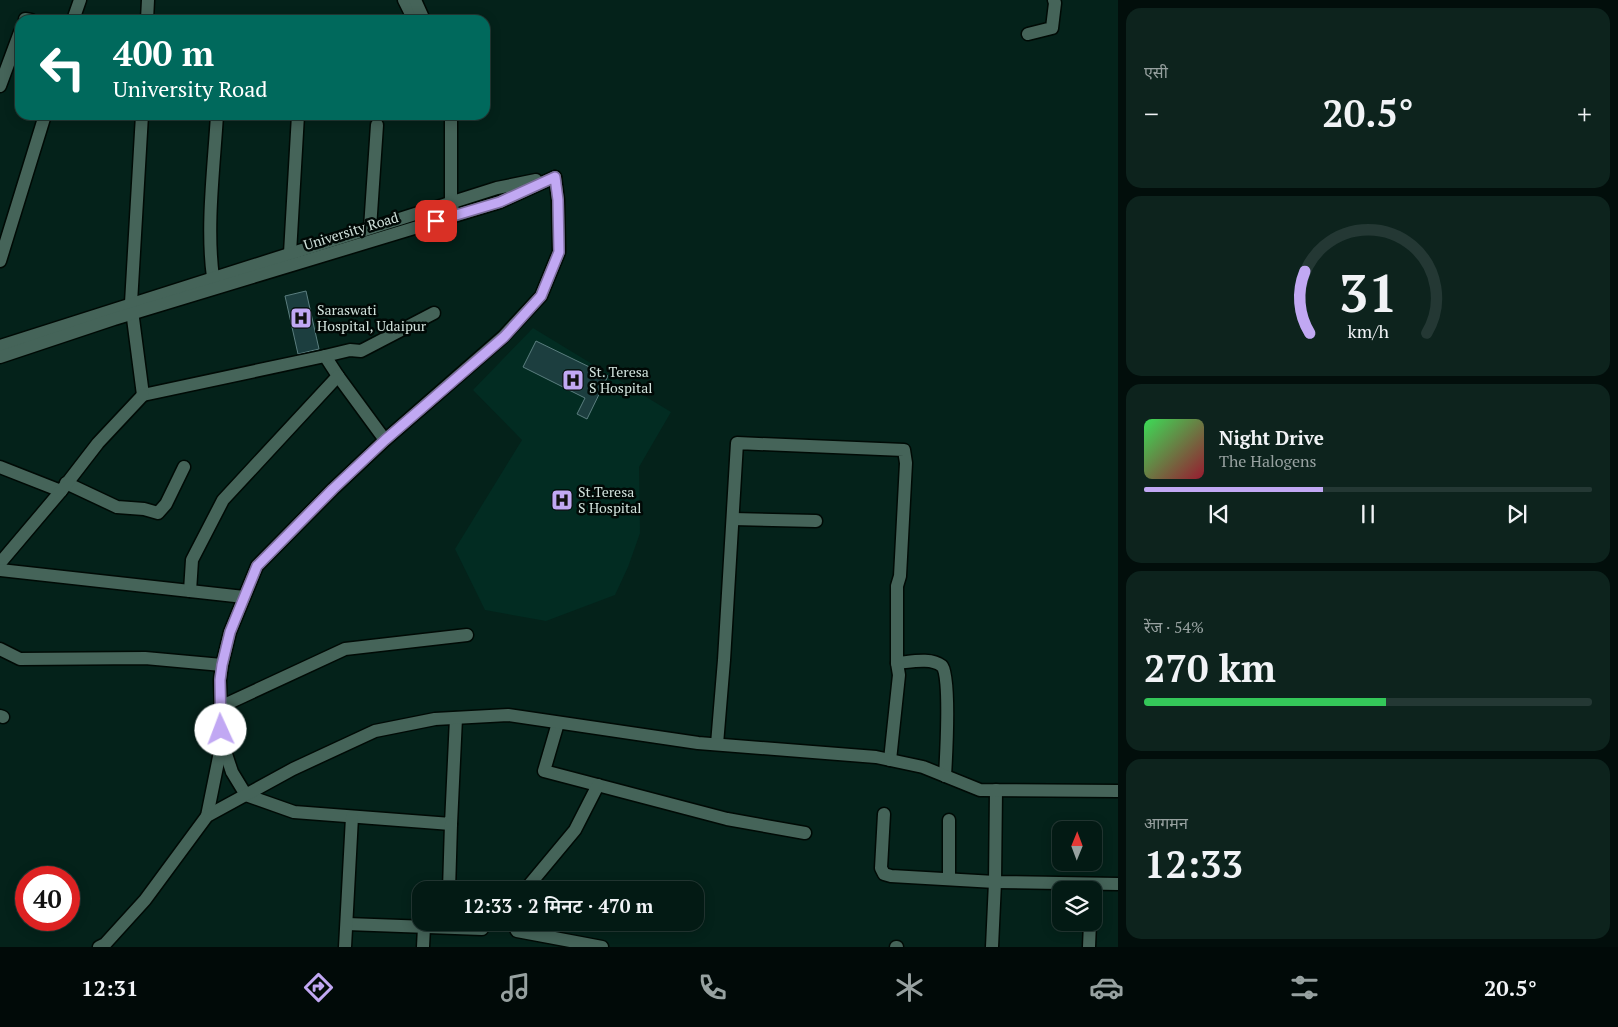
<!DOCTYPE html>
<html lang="hi">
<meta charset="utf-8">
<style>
:root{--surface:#031a14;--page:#0d231d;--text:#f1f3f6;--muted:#97a1a0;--line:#243834;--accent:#c1a8f3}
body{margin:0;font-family:"PT Serif","Noto Sans Devanagari",serif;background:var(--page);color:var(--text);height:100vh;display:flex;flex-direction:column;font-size:19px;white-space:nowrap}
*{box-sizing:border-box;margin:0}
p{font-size:16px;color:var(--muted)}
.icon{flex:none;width:28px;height:28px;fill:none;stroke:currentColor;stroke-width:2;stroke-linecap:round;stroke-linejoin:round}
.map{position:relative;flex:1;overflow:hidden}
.side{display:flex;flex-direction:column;gap:8px;padding:8px;background:#020e0b;width:500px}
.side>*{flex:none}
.top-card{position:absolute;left:15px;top:15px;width:475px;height:105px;border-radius:15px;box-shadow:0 2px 12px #0003,0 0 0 1px var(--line);background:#00695c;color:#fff;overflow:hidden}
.needle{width:32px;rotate:1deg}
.fabs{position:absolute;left:1052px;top:821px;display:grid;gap:10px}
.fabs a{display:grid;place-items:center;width:50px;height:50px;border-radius:10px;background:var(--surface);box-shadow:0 2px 12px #0003,0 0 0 1px var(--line);font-size:25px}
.speed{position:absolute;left:15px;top:866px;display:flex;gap:10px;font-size:25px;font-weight:700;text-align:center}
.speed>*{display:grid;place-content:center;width:65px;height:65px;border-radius:50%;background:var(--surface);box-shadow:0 2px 12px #0003,0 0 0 1px var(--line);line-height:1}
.speed .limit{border:8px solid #d22;background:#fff;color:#111}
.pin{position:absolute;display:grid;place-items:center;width:42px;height:42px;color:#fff;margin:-21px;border-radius:10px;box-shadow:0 2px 8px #0006}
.me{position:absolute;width:55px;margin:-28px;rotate:358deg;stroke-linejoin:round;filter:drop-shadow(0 0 4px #0008)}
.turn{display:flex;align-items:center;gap:18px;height:105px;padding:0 15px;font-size:22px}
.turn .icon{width:65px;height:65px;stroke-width:2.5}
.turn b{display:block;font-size:35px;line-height:42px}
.big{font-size:38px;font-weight:600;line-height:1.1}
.side .card{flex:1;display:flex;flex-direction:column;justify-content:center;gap:8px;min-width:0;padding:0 18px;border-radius:15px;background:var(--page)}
.side .dial{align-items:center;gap:0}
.dial svg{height:130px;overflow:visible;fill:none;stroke:var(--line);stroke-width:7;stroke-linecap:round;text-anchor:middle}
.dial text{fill:var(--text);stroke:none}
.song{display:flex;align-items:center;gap:15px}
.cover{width:60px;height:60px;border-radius:8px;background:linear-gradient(135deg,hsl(130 70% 55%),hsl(350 70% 35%))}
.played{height:5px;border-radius:2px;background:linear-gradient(90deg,var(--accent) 40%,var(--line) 40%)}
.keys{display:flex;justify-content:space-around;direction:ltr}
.heat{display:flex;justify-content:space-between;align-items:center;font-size:28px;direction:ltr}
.charge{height:8px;border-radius:4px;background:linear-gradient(90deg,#34c759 54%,var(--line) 0)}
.trip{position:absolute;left:412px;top:881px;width:292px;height:50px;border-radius:15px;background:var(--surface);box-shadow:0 2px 12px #0003,0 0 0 1px var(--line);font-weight:600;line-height:50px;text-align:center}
.dock{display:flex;height:80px;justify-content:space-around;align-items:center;background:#010a08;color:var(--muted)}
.dock .icon{width:35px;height:35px}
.dock .on{color:var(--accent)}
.dock b{font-size:22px;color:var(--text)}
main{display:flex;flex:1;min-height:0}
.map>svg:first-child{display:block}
.built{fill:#022c22}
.building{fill:#1c3e3f;stroke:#5b7e7f}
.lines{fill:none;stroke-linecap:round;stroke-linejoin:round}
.minor-casing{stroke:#000a05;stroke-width:15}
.tertiary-casing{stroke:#000a05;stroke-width:15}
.minor{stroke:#456459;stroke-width:12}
.tertiary{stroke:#456459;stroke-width:12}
.route-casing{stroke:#7d6d9e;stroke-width:12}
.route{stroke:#c1a8f3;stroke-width:9}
.labels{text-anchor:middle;stroke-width:5;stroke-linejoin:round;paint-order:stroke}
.street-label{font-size:14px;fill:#d1e2dc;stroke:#010906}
.poi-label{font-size:14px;fill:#d1e2dc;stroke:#010906;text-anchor:start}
</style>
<main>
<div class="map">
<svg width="1118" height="947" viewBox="0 0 1118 947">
<rect width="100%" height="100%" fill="#04221a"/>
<!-- built -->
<path class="built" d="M533 328 671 412 639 467 640 533 628 567 615 595 546 621 485 610 455 549 522 440 473 390Z"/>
<!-- building -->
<g class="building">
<path d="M306 291 319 349 298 354 285 296Z"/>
<path d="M536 341 608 376 587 419 577 414 585 398 523 367Z"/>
</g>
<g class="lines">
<!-- minor casing -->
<g class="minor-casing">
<g id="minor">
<path d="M25 20V19L31 20"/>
<path d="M73 20 80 0"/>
<path d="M147 20 148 0"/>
<path d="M1028 34 1052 28 1055 3 1054 0"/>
<path d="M0 86 20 32"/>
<path d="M142 115 131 303 143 395 325 356 338 376 385 440"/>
<path d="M370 228 377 125"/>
<path d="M290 253 298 115"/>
<path d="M0 261 45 115"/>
<path d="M213 277C206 227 214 166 217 115"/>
<path d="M325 356 350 350 361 351 434 313"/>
<path d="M0 467 61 491"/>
<path d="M66 483 117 507 144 509 158 513 166 504 184 467"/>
<path d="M733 519 816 521"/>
<path d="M0 563 61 491 98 443 143 395"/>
<path d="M0 570 244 597"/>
<path d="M190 591 192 560 223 500 338 376"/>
<path d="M0 649 20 659 145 658 222 665"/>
<path d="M897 663C910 662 931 657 942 666 951 673 946 759 945 776"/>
<path d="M220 707 345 649 467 635"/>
<path d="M0 716 3 717"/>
<path d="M558 723 544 771 727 819 805 833"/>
<path d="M717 744 724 660 737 443 904 450 906 463 900 576 897 586V663L899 675 890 760"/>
<path d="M246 795 294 812 451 824 456 718"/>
<path d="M884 814 881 868 884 874 891 876 995 882 1118 884"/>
<path d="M949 879V820"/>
<path d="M449 890 451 824"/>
<path d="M525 890 575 830 598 785"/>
<path d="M512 922 517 931 602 947"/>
<path d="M347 924 482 929"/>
<path d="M345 947 352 817"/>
<path d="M423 947 424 927"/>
<path d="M896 947H897"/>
<path d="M992 947 995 882 996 790"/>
<path d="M1089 947 1090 922"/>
</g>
</g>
<!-- tertiary casing -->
<g class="tertiary-casing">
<g id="tertiary">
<path d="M404 0 414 20"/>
<path d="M415 0 424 20"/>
<path d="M451 115V202L453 210"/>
<path d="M0 346 497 188 536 180"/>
<path d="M0 357 114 319 500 202 555 177"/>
<path d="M222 742 232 772 246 795"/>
<path d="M207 816 222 742 220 680 222 665 230 632 257 566 333 489 385 440 503 337 541 296 559 252 558 200 555 177"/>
<path d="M99 947 105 944 145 900 207 816 293 769 375 731 435 719 508 715 698 743 876 757 923 767 980 790 1118 791"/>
</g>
</g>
<!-- minor -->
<use href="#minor" class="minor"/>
<!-- tertiary -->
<use href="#tertiary" class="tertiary"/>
</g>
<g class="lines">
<!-- route casing -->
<g class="route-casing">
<path id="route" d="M221 730 220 680 222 665 230 632 257 566 333 489 385 440 504 337 541 296 559 252 558 200 555 177 500 202 436 221"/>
</g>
<!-- route -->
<use href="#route" class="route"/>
</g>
<!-- icons -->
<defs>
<g id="hospital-square" transform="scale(1.125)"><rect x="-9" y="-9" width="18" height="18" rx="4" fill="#c1a8f3" stroke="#010906"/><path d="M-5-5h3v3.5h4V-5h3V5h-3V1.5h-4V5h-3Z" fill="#111"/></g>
</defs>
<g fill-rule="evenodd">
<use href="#hospital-square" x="301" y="318"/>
<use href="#hospital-square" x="573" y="380"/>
<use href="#hospital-square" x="562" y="500"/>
</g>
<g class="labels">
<!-- street labels -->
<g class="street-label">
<text transform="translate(351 231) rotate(-17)" y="5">University Road</text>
</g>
<!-- poi labels -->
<g class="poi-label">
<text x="317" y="315">Saraswati<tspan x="317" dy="16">Hospital, Udaipur</tspan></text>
<text x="589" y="377">St. Teresa<tspan x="589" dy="16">S Hospital</tspan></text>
<text x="578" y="497">St.Teresa<tspan x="578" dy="16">S Hospital</tspan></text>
</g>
</g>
</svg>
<div class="fabs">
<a><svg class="needle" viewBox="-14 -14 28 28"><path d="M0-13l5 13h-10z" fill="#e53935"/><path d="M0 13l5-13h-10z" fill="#97a1a0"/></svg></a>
<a><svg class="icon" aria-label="layers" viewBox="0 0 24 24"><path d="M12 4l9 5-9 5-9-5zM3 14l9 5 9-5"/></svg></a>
</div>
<div class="speed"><div class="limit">40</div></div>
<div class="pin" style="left:436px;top:221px;background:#d93025"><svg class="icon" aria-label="arrive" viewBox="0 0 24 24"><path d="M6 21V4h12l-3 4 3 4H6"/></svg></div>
<svg class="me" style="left:221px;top:730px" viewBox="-20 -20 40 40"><circle r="19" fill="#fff"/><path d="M0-13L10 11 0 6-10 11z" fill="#c1a8f3"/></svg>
<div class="trip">12:33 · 2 मिनट · 470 m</div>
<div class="top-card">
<div class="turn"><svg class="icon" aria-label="left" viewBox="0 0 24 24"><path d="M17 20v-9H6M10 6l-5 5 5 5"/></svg><div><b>400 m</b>University Road</div></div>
</div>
</div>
<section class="side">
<div class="card"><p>एसी</p>
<div class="heat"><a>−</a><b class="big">20.5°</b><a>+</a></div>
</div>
<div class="card dial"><svg viewBox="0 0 100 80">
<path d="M14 69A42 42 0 1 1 86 69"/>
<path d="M14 69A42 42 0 0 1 11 31" stroke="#c1a8f3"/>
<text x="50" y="56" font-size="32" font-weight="700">31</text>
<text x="50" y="72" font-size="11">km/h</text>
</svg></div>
<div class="card">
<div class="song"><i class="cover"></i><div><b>Night Drive</b><p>The Halogens</p></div></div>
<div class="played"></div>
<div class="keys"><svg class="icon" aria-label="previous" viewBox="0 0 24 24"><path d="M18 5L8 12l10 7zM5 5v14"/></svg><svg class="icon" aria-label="pause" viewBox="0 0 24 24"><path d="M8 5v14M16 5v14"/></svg><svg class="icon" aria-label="next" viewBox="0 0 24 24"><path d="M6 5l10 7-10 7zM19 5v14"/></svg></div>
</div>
<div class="card"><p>रेंज · 54%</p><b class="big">270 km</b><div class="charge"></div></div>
<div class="card"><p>आगमन</p><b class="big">12:33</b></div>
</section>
</main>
<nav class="dock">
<b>12:31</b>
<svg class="icon on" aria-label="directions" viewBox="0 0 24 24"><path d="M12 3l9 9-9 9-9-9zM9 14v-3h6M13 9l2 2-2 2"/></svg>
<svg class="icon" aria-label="music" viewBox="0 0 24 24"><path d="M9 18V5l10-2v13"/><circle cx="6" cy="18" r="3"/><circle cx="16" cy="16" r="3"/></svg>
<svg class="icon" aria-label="phone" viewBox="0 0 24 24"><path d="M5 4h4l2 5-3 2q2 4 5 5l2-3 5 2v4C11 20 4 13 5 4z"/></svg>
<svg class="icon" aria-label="climate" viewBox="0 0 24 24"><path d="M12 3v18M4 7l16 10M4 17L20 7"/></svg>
<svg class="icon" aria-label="car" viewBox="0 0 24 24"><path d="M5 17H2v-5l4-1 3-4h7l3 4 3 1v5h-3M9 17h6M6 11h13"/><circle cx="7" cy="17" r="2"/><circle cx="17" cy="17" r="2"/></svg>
<svg class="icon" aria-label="filters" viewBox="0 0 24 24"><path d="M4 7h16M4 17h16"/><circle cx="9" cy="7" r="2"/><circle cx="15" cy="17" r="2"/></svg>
<b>20.5°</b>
</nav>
